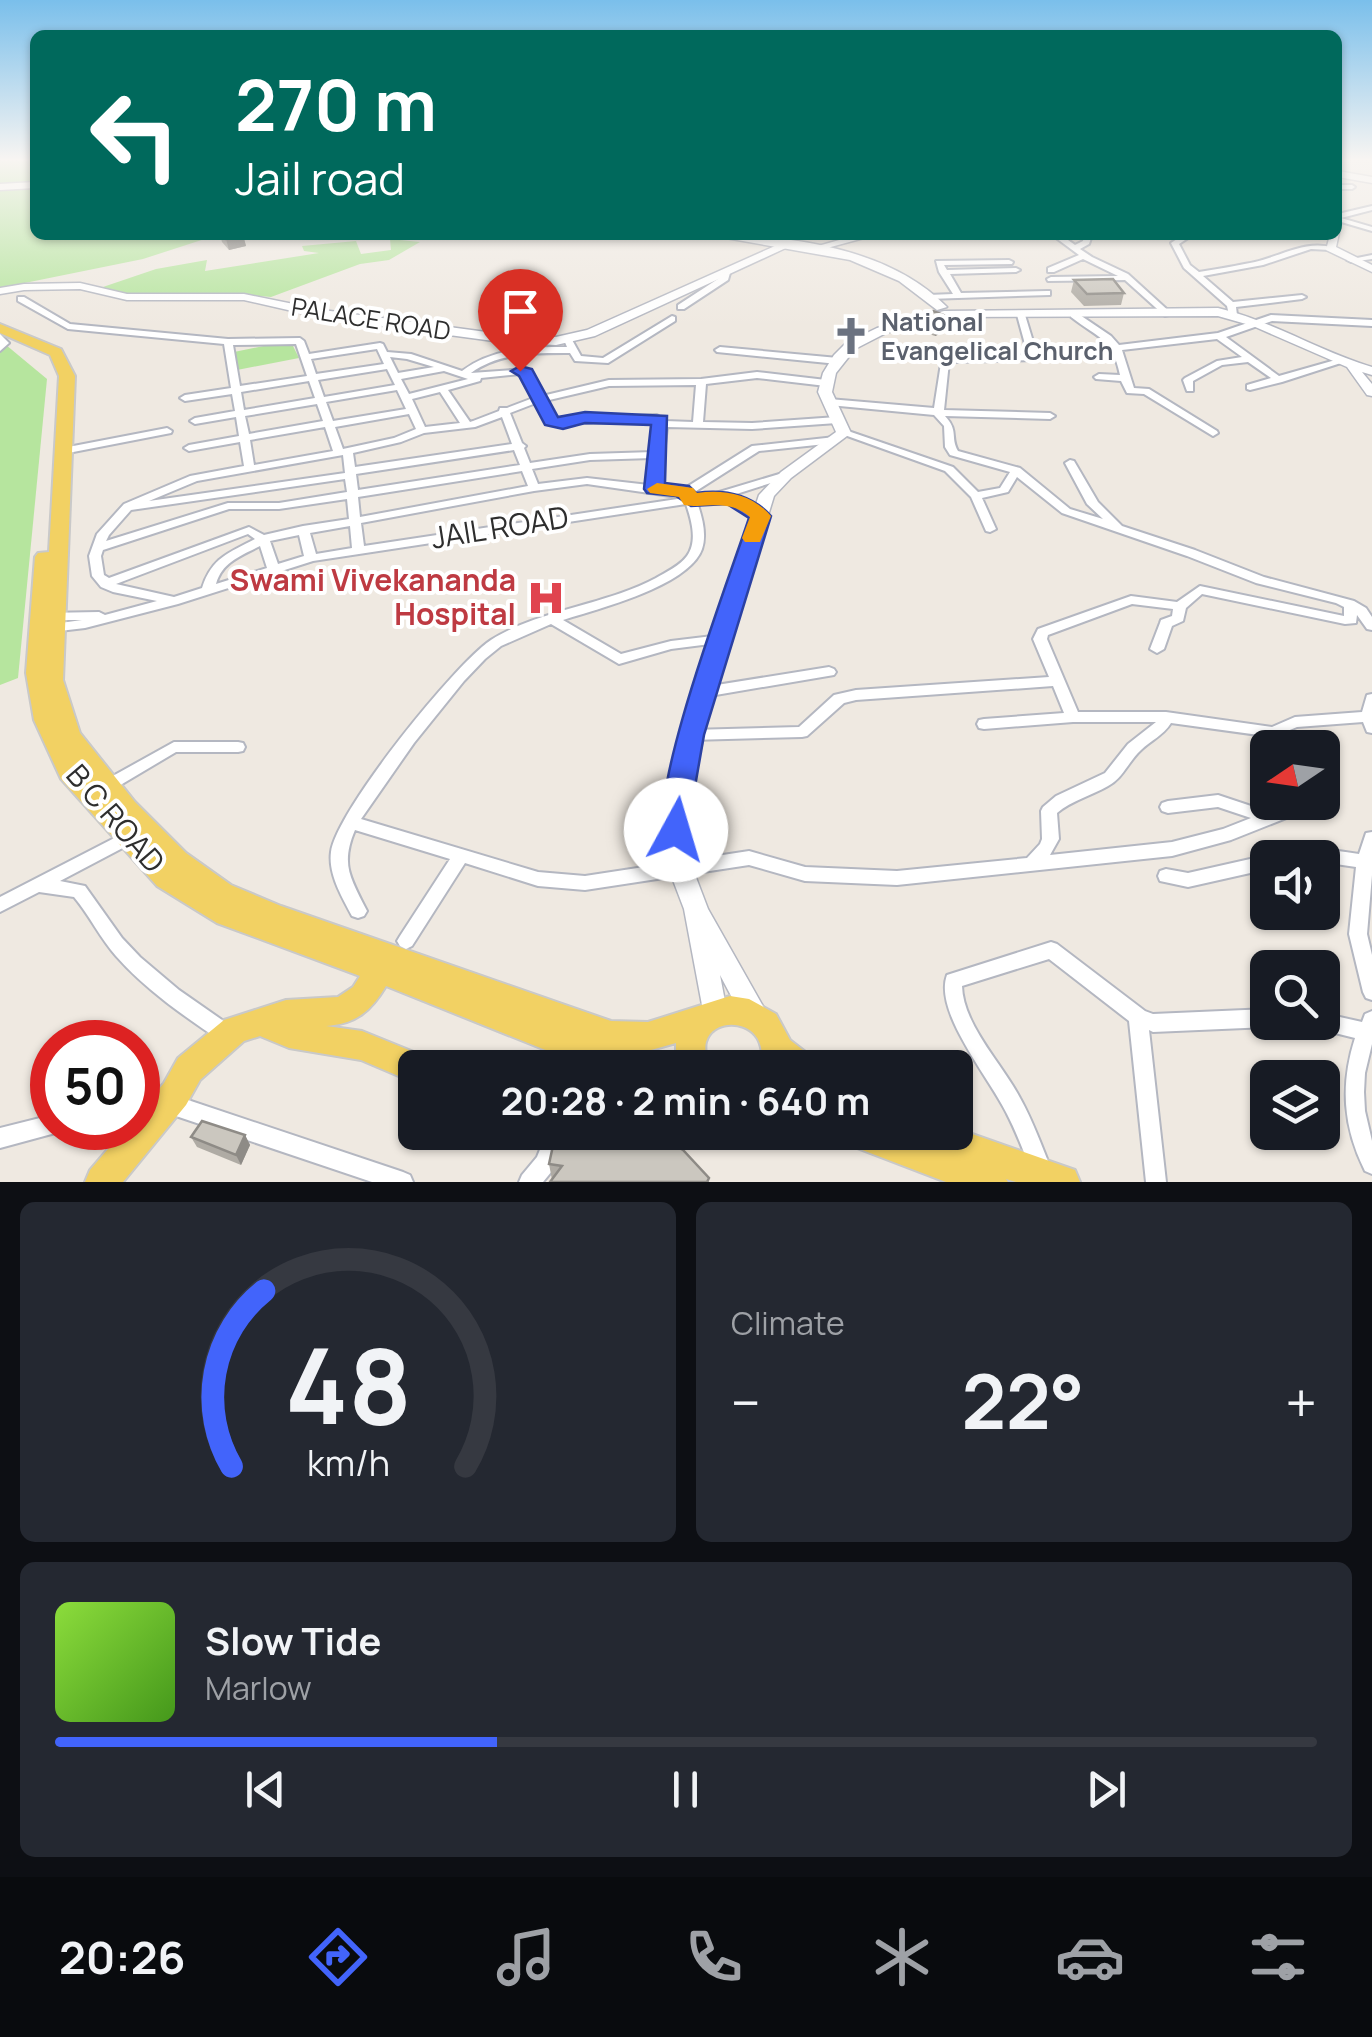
<!DOCTYPE html>
<meta charset="utf-8">
<style>
:root{--surface:#171b24;--page:#242831;--text:#f1f3f6;--muted:#9ea1a6;--line:#363941;--accent:#4264fb}
body{margin:0;font-family:Manrope,sans-serif;background:var(--page);color:var(--text);height:100vh;display:flex;flex-direction:column;font-size:38px;white-space:nowrap}
*{box-sizing:border-box;margin:0}
p{font-size:32px;color:var(--muted)}
.icon{flex:none;width:55px;height:55px;fill:none;stroke:currentColor;stroke-width:2;stroke-linecap:round;stroke-linejoin:round}
.map{position:relative;height:1182px;overflow:hidden}
.side{display:flex;flex-direction:column;gap:20px;padding:20px;background:#0d0f14;flex:1}
.side>*{flex:none}
.hud{position:absolute;left:30px;top:30px;width:1312px;height:210px;border-radius:15px;box-shadow:0 2px 8px #0004;background:#00695c;color:#fff;overflow:hidden}
.needle{width:65px;rotate:257deg}
.fabs{position:absolute;left:1250px;top:730px;display:grid;gap:20px}
.fabs a{display:grid;place-items:center;width:90px;height:90px;border-radius:15px;background:var(--surface);box-shadow:0 2px 8px #0004;font-size:50px}
.speed{position:absolute;left:30px;top:1020px;display:flex;gap:20px;font-size:50px;font-weight:700;text-align:center}
.speed>*{display:grid;place-content:center;width:130px;height:130px;border-radius:50%;background:var(--surface);box-shadow:0 2px 8px #0004;line-height:1}
.speed .limit{border:15px solid #d22;background:#fff;color:#111}
.pin{position:absolute;display:grid;place-items:center;width:85px;height:85px;color:#fff;margin:-102px -42px;border-radius:50% 50% 50% 0;rotate:-45deg;box-shadow:0 0 10px #0007}
.pin .icon{rotate:45deg}
.me{position:absolute;width:110px;margin:-55px;rotate:6deg;stroke-linejoin:round;filter:drop-shadow(0 0 8px #0008)}
.turn{display:flex;align-items:center;gap:35px;height:210px;padding:0 40px;font-size:45px}
.turn .icon{width:130px;height:130px;stroke-width:2.5}
.turn b{display:block;font-size:70px;line-height:85px}
.big{font-size:75px;font-weight:700;line-height:1.1}
.side .card{flex:1;display:flex;flex-direction:column;justify-content:center;gap:15px;min-width:0;padding:0 35px;border-radius:15px;background:var(--page)}
.side .dial{align-items:center;gap:0}
.dial svg{height:260px;overflow:visible;fill:none;stroke:var(--line);stroke-width:7;stroke-linecap:round;text-anchor:middle}
.dial text{fill:var(--text);stroke:none}
.song{display:flex;align-items:center;gap:30px}
.cover{width:120px;height:120px;border-radius:15px;background:linear-gradient(135deg,hsl(90 70% 55%),hsl(100 70% 35%))}
.played{height:10px;border-radius:5px;background:linear-gradient(90deg,var(--accent) 35%,var(--line) 35%)}
.keys{display:flex;justify-content:space-around;direction:ltr}
.heat{display:flex;justify-content:space-between;align-items:center;font-size:55px;direction:ltr}
.side .tiles{flex:1;display:grid;gap:20px;grid-template-columns:1fr 1fr}
.card:last-child{grid-column:span 2}
.trip{position:absolute;left:398px;top:1050px;width:575px;height:100px;border-radius:15px;background:var(--surface);box-shadow:0 2px 8px #0004;font-weight:700;line-height:100px;text-align:center}
.tabs{display:flex;height:160px;justify-content:space-around;align-items:center;background:#090b0e;color:var(--muted)}
.tabs .icon{width:70px;height:70px}
.tabs .active{color:var(--accent)}
.tabs b{font-size:45px;color:var(--text)}
.map>svg:first-child{display:block}
.green{fill:#b6e59e}
.lines{fill:none;stroke-linecap:round;stroke-linejoin:round}
.minor-casing{stroke:#b4b7c1;stroke-width:4}
.tertiary-casing{stroke:#b4b7c1;stroke-width:3}
.secondary-casing{stroke:#b4b7c1;stroke-width:3}
.primary-casing{stroke:#c9c9c9;stroke-width:4}
.minor{fill:#fff;fill-rule:evenodd}
.tertiary{fill:#fff;fill-rule:evenodd}
.secondary{fill:#fff;fill-rule:evenodd}
.primary{fill:#f2d163;fill-rule:evenodd}
.wall{fill:#afaba4}
.shaded-wall{fill:#8e8b86}
.building{fill:#cbc7bf;stroke:#8e8b86;stroke-width:2.5}
.route{fill:#4264fb;stroke:#2b41a3;stroke-width:2.5}
.slow{fill:#f59e0b}
.labels{text-anchor:middle;stroke-width:8;stroke-linejoin:round;paint-order:stroke}
.far-street-label{font-size:25px;fill:#2e2e2e;stroke:#fff}
.far-worship-label{font-size:25px;font-weight:bold;fill:#5b616d;stroke:#fff;text-anchor:start}
.street-label{font-size:30px;fill:#2e2e2e;stroke:#fff}
.health-label{font-size:30px;font-weight:bold;fill:#be3a42;stroke:#fff;text-anchor:end}
</style>
<div class="map">
<svg width="1372" height="1182" viewBox="0 0 1372 1182">
<rect width="100%" height="100%" fill="#efe9e1"/>
<!-- green -->
<g class="green">
<path d="M0 161H35V235H217L143 259 0 288Z"/>
<path d="M390 239 420 242 389 260 360 264 271 297 227 293 120 295 100 288 156 269 207 260 205 271 319 253 304 251 302 246 356 241 361 254 391 250Z"/>
<path d="M0 340 47 379 18 678 0 685Z"/>
<path d="M278 343 293 346 299 358 237 370 234 352Z"/>
</g>
<g class="lines">
<!-- minor casing -->
<g class="minor-casing">
<g id="minor">
<path d="M1338 185H1352L1355 187 1352 189H1338Z"/>
<path d="M1372 206V210L1341 218 1372 227V231L1338 221V214Z"/>
<path d="M1052 235H1061L1075 245 1083 241 1084 235H1092L1089 244 1080 249 1092 257 1128 274 1172 314 1165 316 1125 280 1048 281 1047 279 1051 277 1118 276 1083 259 1054 272H1048V268L1079 255Z"/>
<path d="M1183 235 1191 236 1179 244 1190 265 1199 272C1217 269 1236 266 1255 262 1281 256 1307 239 1334 248L1330 250 1311 249 1263 265 1203 276 1233 302 1302 295 1306 297 1302 299 1236 307 1237 315 1233 318 1229 315 1227 306 1184 268 1171 243Z"/>
<path d="M1372 255V259L1351 262 1347 260Z"/>
<path d="M1009 260 1013 262 1012 264 944 265 947 270 1016 268 1020 270 1016 272 950 274 961 293 1047 291H1050V295L928 299 924 297 928 295 953 294 939 272 936 261Z"/>
<path d="M723 271 730 273 728 280 684 309H678V305L721 277Z"/>
<path d="M18 297H24L70 324 228 339 300 338 304 341 309 354 380 343 383 344 387 352 411 354 462 371C493 348 530 347 567 347L564 340 568 337 571 338 581 356 603 358 672 316 675 317V321L608 363 575 361 570 353C536 353 500 352 471 373L526 369 542 396 609 380 701 379 757 372 826 380 831 383 826 386 757 378 706 384 703 422 752 423 837 417 842 420 837 423 752 429 667 427 660 487 682 490 752 446 835 437 840 440 835 443 759 451 693 493 694 496 716 493 786 472 791 475 790 477 730 496 746 501 765 514 767 516 765 518C754 518 751 513 741 507 726 499 713 500 697 502 702 517 707 534 702 549 689 586 598 609 563 620L621 654 671 641 721 635 728 639 726 642 671 649 619 664 551 624 501 646 485 659 464 681 414 743 361 819 538 872 585 876 749 851 805 867 897 871 1027 858 1040 844 1042 839 1041 811 1043 807 1056 796 1105 773 1128 744 1156 722H1073L984 729 979 728 977 724 979 720 984 719 1064 713 1053 686 856 700 844 703 807 736 802 737 691 740 686 739 684 735 686 731 691 730 799 727 834 695 856 690 1049 677 1033 639 1038 629 1131 596 1177 602 1200 586 1344 616V607L1336 603 1256 583 1187 556 1062 513 1017 477 1008 492 982 498 996 529 990 532 986 531 971 497 945 471 839 433 844 430 848 431 953 467 978 492 1000 488 1010 472 950 455 945 447 944 426 934 415 829 405 824 402 829 399 934 408 942 357 1028 355 1017 315 1021 312 1025 315 1038 358 1036 360 949 362 944 410 1050 413 1055 416 1050 419 945 416C959 431 950 437 958 451L1020 468 1070 509 1103 519 1087 504 1065 463 1070 460 1074 461 1098 502 1122 526 1195 550 1264 577 1354 601 1366 608 1372 617V630L1367 629 1357 615 1356 623 1345 624 1202 594 1186 608 1183 621 1172 626 1164 649 1157 653 1150 649 1160 623 1161 620 1172 616 1173 609 1132 604 1048 635 1047 639 1078 712H1166L1272 727 1295 717 1362 712 1367 695 1372 694V733L1367 732 1363 722 1297 727 1273 737 1171 723C1163 736 1151 740 1141 750 1128 762 1123 778 1108 786 1091 796 1072 800 1057 813L1059 839 1050 855 1172 842 1223 829 1251 818 1218 807 1168 813 1162 811 1160 807 1162 803 1168 801 1218 795 1269 812 1293 803 1299 805 1301 809 1299 813 1231 840 1172 856 897 885 805 881 749 865 585 890 538 886 465 863 412 946 406 949 400 946 397 941 400 936 450 859 355 830C340 865 351 879 367 911L364 916 358 918 352 916C342 897 328 874 331 852 336 811 456 663 491 640 538 610 606 605 656 578 666 572 680 566 687 556 698 541 691 519 686 504L313 561 178 604 85 628 51 632 46 631 44 628 46 625 82 620H50L45 619 44 616 45 613 99 612 105 615 157 601 113 592 101 587 92 576 89 556 97 534 124 504 190 476 244 466 240 442 189 451 184 448 189 445 239 436 236 417 195 424 190 421 195 418 235 411 232 394 185 401 180 398 185 395 231 388 224 344 68 329 18 301ZM296 344 307 376 240 386 233 345ZM377 349 384 364 316 374 311 359ZM390 357 407 359 434 367 398 373ZM387 369 395 385 324 397 318 380ZM444 371 468 379 409 394 401 379ZM520 374 533 398 507 408H500L499 411 473 421 470 422 448 390 480 381 481 378ZM309 381 315 398 244 410 241 392ZM696 385 693 422 665 421 657 415 554 418 545 401 609 386ZM397 390 406 409 333 421 326 402ZM440 392 460 423 425 427 412 399ZM536 403 547 423 551 424 654 421 657 424 653 452 590 454 530 463 524 448 526 446 522 443 510 413ZM317 404 323 421 249 434 245 416ZM409 414 416 429 394 438 343 449 335 427ZM502 417 512 444 355 467 353 453 401 442 424 433 475 427ZM325 427 333 451 254 465 250 440ZM514 450 520 465 358 490 356 474ZM343 455 345 473 149 501 197 481ZM652 458 649 485 587 478 538 484 532 469 590 460ZM522 471 528 486 360 517 358 497ZM345 479 347 492 279 503H228L106 541 109 535 131 510ZM587 484 684 498 364 546 361 523 534 491ZM347 499 349 519 303 526 264 535 249 527 109 578 104 575 101 556 103 550 229 509H279ZM350 526 352 548 316 554 310 533ZM248 534 255 539C229 553 212 557 202 588L174 597 116 584ZM299 535 304 556 278 564 270 541ZM260 546 267 568 216 584C222 562 241 556 260 546Z"/>
<path d="M1071 313H1077L1111 336 1119 345 1218 333 1271 315 1372 320V326L1272 321 1226 337 1279 376 1339 359 1344 362 1282 382 1250 390 1247 389V385L1271 378 1248 362 1222 365 1193 381V391H1187L1183 380 1185 378 1217 361 1242 357 1217 339 1122 350 1134 388 1149 389 1217 431 1218 433 1213 436 1144 394 1127 393 1121 381 1096 379 1094 377 1099 374 1120 375C1112 337 1099 339 1071 317Z"/>
<path d="M0 334 9 343 0 351Z"/>
<path d="M720 347 838 358 843 361 838 364 717 352 715 350Z"/>
<path d="M167 428 172 431 171 433 63 454 58 451 63 448Z"/>
<path d="M829 667 834 669 836 672 834 675 704 697 699 695 697 692 699 689 704 687Z"/>
<path d="M174 742H238L243 743 245 747 243 751 238 752H176L112 790 107 792 102 790 99 786 102 782Z"/>
<path d="M128 831 134 832 136 837 134 842 60 881 85 886 122 938 140 957 179 990 235 1029 237 1035 235 1041 228 1044 221 1041C184 1016 146 990 116 956 100 938 90 916 74 897L39 892 0 912V897Z"/>
<path d="M1372 832V875L1367 934 1372 955V1000L1366 998 1363 992 1349 934 1356 867 1322 862V858H1281L1283 853C1309 846 1333 850 1359 854L1366 833Z"/>
<path d="M1268 855 1274 858H1268V869L1188 887 1160 881 1158 876 1160 871 1166 869 1188 873Z"/>
<path d="M1051 942 1057 944 1145 1011 1153 1014 1268 1009V1022H1275L1268 1027 1153 1032 1149 1030 1166 1182H1146L1129 1021 1049 959 962 986C963 1025 1003 1065 1020 1098 1033 1121 1042 1147 1052 1171L1049 1178 1042 1181 1035 1178C1025 1157 1018 1135 1007 1114 991 1080 933 1012 947 975Z"/>
<path d="M1372 1011V1044L1365 1073 1364 1092 1365 1111 1372 1141V1174L1365 1171C1343 1127 1340 1085 1355 1038L1315 1028 1313 1022H1322V1013L1362 1022 1365 1014Z"/>
<path d="M170 1094 403 1172 410 1175 413 1182H372L170 1114 163 1111 160 1104 163 1097Z"/>
<path d="M52 1115V1128H61L59 1132 0 1148V1128Z"/>
<path d="M547 1132H567L552 1171 543 1182H519L522 1175 537 1157Z"/>
</g>
</g>
<!-- tertiary casing -->
<g class="tertiary-casing">
<g id="tertiary">
<path d="M1338 171 1372 177V183L1338 177Z"/>
<path d="M1339 233 1336 247 1372 265V272L1326 250 1330 235Z"/>
<path d="M857 235H875L816 251 811 248Z"/>
<path d="M784 242 789 245 788 247 595 336 556 345 501 342 323 318 244 300H127L80 289 24 290 0 294V288L24 284 80 283 127 294H244L323 310 501 334 556 337 587 330Z"/>
</g>
</g>
<!-- secondary casing -->
<g class="secondary-casing">
<g id="secondary">
<path d="M35 182V188L0 190V184Z"/>
<path d="M709 235C789 235 888 247 947 307L937 310 899 281 850 260Z"/>
<path d="M1218 308C1272 321 1319 351 1372 367V375L1362 372 1372 384V396L1367 395 1347 367 1253 326 1218 316 939 317 886 333 855 349 836 373 832 392 851 433 791 478 774 496 714 692 689 799 692 867 708 909 768 1015 764 1024 755 1027 746 1024 720 975 727 1012 723 1021 714 1024 705 1021 684 909 668 867 667 799 694 692 759 495 781 472 836 432 818 392 823 373 834 355 846 343 877 328 944 311Z"/>
</g>
</g>
<!-- primary casing -->
<g class="primary-casing">
<g id="primary">
<path d="M0 324 61 349 75 376 63 680 80 733 135 802 186 853 231 885 281 906 611 1021 648 1022 730 996 749 999 776 1014 790 1040 812 1057 816 1068H763C762 1057 763 1044 755 1035 743 1020 712 1021 706 1042 704 1049 707 1060 707 1068H537L541 1057 553 1053 386 986C371 1011 356 1024 326 1026L362 1031 426 1057 430 1068H415V1083L361 1060 289 1048 260 1036 244 1041 200 1080 186 1105 123 1182H85L90 1170 126 1128H138V1114L164 1083 178 1058 224 1020 286 1000 338 997 353 987 360 976 217 923 157 886 61 779 34 720 26 673 35 557 38 553 49 552 59 376 50 355 0 333ZM676 1043V1056L651 1050Z"/>
<path d="M955 1128 1075 1170 1080 1182H1016L1006 1179 1008 1182H946L844 1143 839 1132H955Z"/>
</g>
</g>
<!-- minor -->
<use href="#minor" class="minor"/>
<!-- tertiary -->
<use href="#tertiary" class="tertiary"/>
<!-- secondary -->
<use href="#secondary" class="secondary"/>
<!-- primary -->
<use href="#primary" class="primary"/>
</g>
<!-- wall -->
<g class="wall">
<path d="M220 235H243L246 246 229 250 222 242Z"/>
<path d="M793 235H811L810 239 796 237Z"/>
<path d="M1074 280 1124 293 1121 305 1084 306 1071 292Z"/>
<path d="M933 311 949 330 935 336 914 329 915 316Z"/>
<path d="M245 1135 250 1145 241 1165 197 1147 191 1137Z"/>
<path d="M549 1164 709 1178V1182H550L552 1180Z"/>
</g>
<!-- shaded-wall -->
<g class="shaded-wall">
<path d="M243 235 246 246 229 250 226 239Z"/>
<path d="M951 318 949 330 935 336 937 323Z"/>
<path d="M245 1135 250 1145 241 1165 236 1155Z"/>
</g>
<!-- building -->
<g class="building">
<path d="M223 235H243L226 239Z"/>
<path d="M1113 279 1124 293 1087 294 1074 280Z"/>
<path d="M933 311 951 318 937 323 915 316Z"/>
<path d="M202 1121 245 1135 236 1155 191 1137Z"/>
<path d="M556 1132H650L683 1150 709 1178 707 1182H550L562 1166 549 1164Z"/>
</g>
<!-- sky -->
<linearGradient id="sky" x2="0" y2="1"><stop stop-color="#7abfeb"/><stop offset="0.49" stop-color="#f8f5f2"/><stop offset="1" stop-color="#f8f5f2" stop-opacity="0"/></linearGradient>
<rect width="1372" height="326" fill="url(#sky)"/>
<!-- route -->
<path class="route" d="M520 366 532 369 558 417 585 412 667 416 665 483 689 486 696 493C724 489 751 494 771 516L704 735 686 838 676 841 666 838C645 797 732 571 749 518L727 504 691 506 676 496 647 493 644 489 651 425 585 423 563 429 545 425 519 376 511 371Z"/>
<!-- slow -->
<path class="slow" d="M657 483 693 488 697 493C724 489 752 494 771 516L760 542H745L742 538 750 517C727 498 708 509 684 505L679 497 650 493 647 489Z"/>
<!-- icons -->
<defs>
<g id="church-bare" transform="scale(3)"><path d="M-1.2-6h2.4v3.5h3.3v2.4h-3.3V6h-2.4V-.1h-3.3v-2.4h3.3Z" fill="#6b7280" stroke="#fff" stroke-width="2.5" paint-order="stroke"/></g>
<g id="hospital-bare" transform="scale(3)"><path d="M-5-5h3v3.5h4V-5h3V5h-3V1.5h-4V5h-3Z" fill="#e0444e" stroke="#fff" stroke-width="2.5" paint-order="stroke"/></g>
</defs>
<g fill-rule="evenodd">
<use href="#church-bare" x="851" y="336"/>
<use href="#hospital-bare" x="546" y="598"/>
</g>
<g class="labels">
<!-- far-street labels -->
<g class="far-street-label">
<text transform="translate(371 319) rotate(9)" y="9">PALACE ROAD</text>
</g>
<!-- far-worship labels -->
<g class="far-worship-label">
<text x="881" y="331">National<tspan x="881" dy="29">Evangelical Church</tspan></text>
</g>
<!-- street labels -->
<g class="street-label">
<text transform="translate(500 528) rotate(-9)" y="10">JAIL ROAD</text>
<text transform="translate(115 819) rotate(49)" y="10">B C ROAD</text>
</g>
<!-- health labels -->
<g class="health-label">
<text x="516" y="591">Swami Vivekananda<tspan x="516" dy="34">Hospital</tspan></text>
</g>
</g>
</svg>
<div class="fabs">
<a><svg class="needle" viewBox="-14 -14 28 28"><path d="M0-13l5 13h-10z" fill="#e53935"/><path d="M0 13l5-13h-10z" fill="#9ea1a6"/></svg></a>
<a><svg class="icon" aria-label="sound" viewBox="0 0 24 24"><path d="M4 9h4l5-4v14l-5-4H4zM17 9q2 3 0 6"/></svg></a>
<a><svg class="icon" aria-label="search" viewBox="0 0 24 24"><circle cx="10" cy="10" r="6"/><path d="M15 15l6 6"/></svg></a>
<a><svg class="icon" aria-label="layers" viewBox="0 0 24 24"><path d="M12 4l9 5-9 5-9-5zM3 14l9 5 9-5"/></svg></a>
</div>
<div class="speed"><div class="limit">50</div></div>
<div class="pin" style="left:520px;top:371px;background:#d93025"><svg class="icon" aria-label="arrive" viewBox="0 0 24 24"><path d="M6 21V4h12l-3 4 3 4H6"/></svg></div>
<svg class="me" style="left:676px;top:830px" viewBox="-20 -20 40 40"><circle r="19" fill="#fff"/><path d="M0-13L10 11 0 6-10 11z" fill="#4264fb"/></svg>
<div class="trip">20:28 · 2 min · 640 m</div>
<div class="hud">
<div class="turn"><svg class="icon" aria-label="left" viewBox="0 0 24 24"><path d="M17 20v-9H6M10 6l-5 5 5 5"/></svg><div><b>270 m</b>Jail road</div></div>
</div>
</div>
<section class="side">
<div class="tiles">
<div class="card dial"><svg viewBox="0 0 100 80">
<path d="M14 69A42 42 0 1 1 86 69"/>
<path d="M14 69A42 42 0 0 1 24 15" stroke="#4264fb"/>
<text x="50" y="56" font-size="32" font-weight="700">48</text>
<text x="50" y="72" font-size="11">km/h</text>
</svg></div>
<div class="card"><p>Climate</p>
<div class="heat"><a>−</a><b class="big">22°</b><a>+</a></div>
</div>
<div class="card">
<div class="song"><i class="cover"></i><div><b>Slow Tide</b><p>Marlow</p></div></div>
<div class="played"></div>
<div class="keys"><svg class="icon" aria-label="previous" viewBox="0 0 24 24"><path d="M18 5L8 12l10 7zM5 5v14"/></svg><svg class="icon" aria-label="pause" viewBox="0 0 24 24"><path d="M8 5v14M16 5v14"/></svg><svg class="icon" aria-label="next" viewBox="0 0 24 24"><path d="M6 5l10 7-10 7zM19 5v14"/></svg></div>
</div>
</div>
</section>
<nav class="tabs">
<b>20:26</b>
<svg class="icon active" aria-label="directions" viewBox="0 0 24 24"><path d="M12 3l9 9-9 9-9-9zM9 14v-3h6M13 9l2 2-2 2"/></svg>
<svg class="icon" aria-label="music" viewBox="0 0 24 24"><path d="M9 18V5l10-2v13"/><circle cx="6" cy="18" r="3"/><circle cx="16" cy="16" r="3"/></svg>
<svg class="icon" aria-label="phone" viewBox="0 0 24 24"><path d="M5 4h4l2 5-3 2q2 4 5 5l2-3 5 2v4C11 20 4 13 5 4z"/></svg>
<svg class="icon" aria-label="climate" viewBox="0 0 24 24"><path d="M12 3v18M4 7l16 10M4 17L20 7"/></svg>
<svg class="icon" aria-label="car" viewBox="0 0 24 24"><path d="M5 17H2v-5l4-1 3-4h7l3 4 3 1v5h-3M9 17h6M6 11h13"/><circle cx="7" cy="17" r="2"/><circle cx="17" cy="17" r="2"/></svg>
<svg class="icon" aria-label="filters" viewBox="0 0 24 24"><path d="M4 7h16M4 17h16"/><circle cx="9" cy="7" r="2"/><circle cx="15" cy="17" r="2"/></svg>
</nav>
